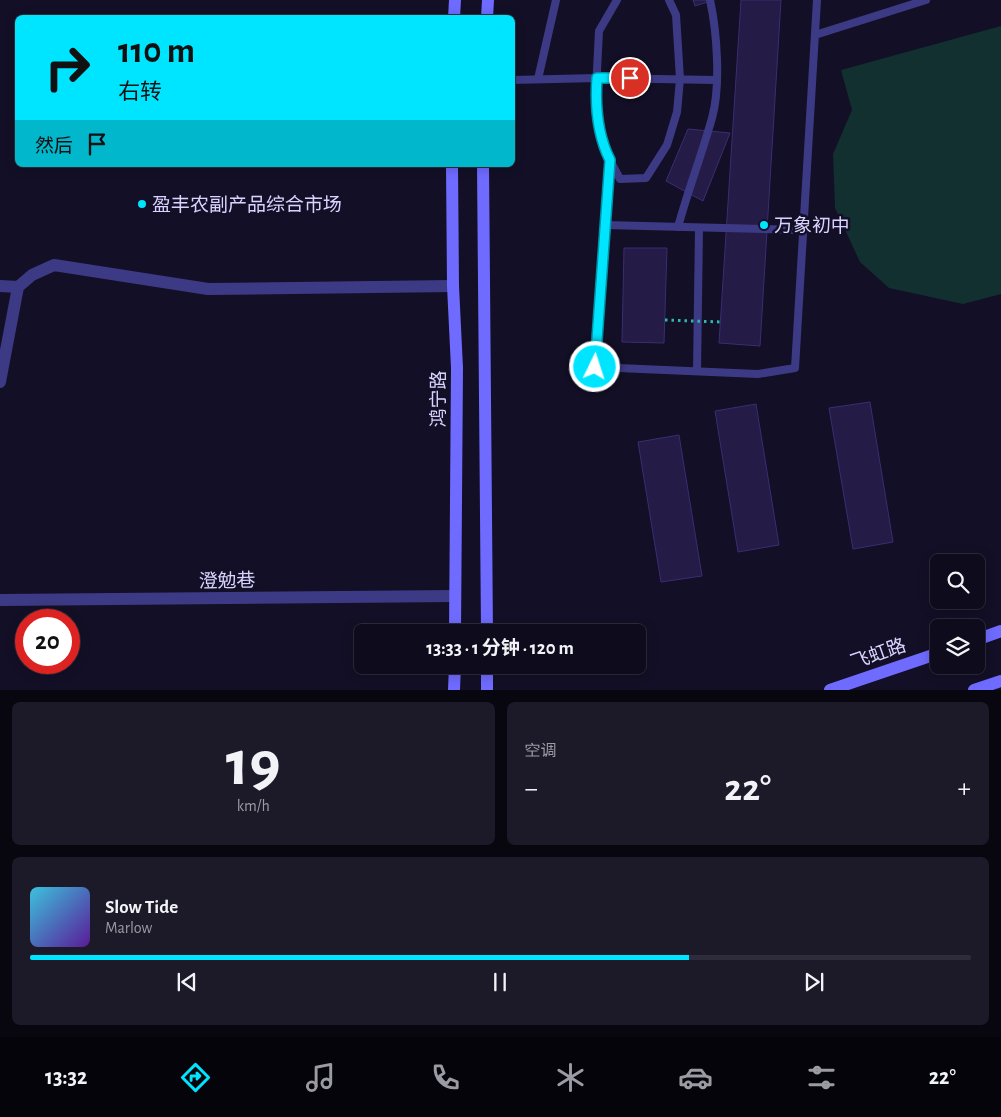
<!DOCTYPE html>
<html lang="zh">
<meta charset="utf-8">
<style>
:root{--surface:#0e0b1c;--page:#1c1929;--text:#f1f3f6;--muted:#9b9ba3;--line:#2e2b3b;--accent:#00e5ff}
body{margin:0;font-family:"Alegreya Sans","Noto Sans SC",sans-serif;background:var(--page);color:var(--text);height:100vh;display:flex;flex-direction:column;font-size:19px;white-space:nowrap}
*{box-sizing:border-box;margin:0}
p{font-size:16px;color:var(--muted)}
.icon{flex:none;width:28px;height:28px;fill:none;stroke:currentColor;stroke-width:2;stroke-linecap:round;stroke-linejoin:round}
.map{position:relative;height:690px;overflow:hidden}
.drawer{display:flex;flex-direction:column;gap:12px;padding:12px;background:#08060f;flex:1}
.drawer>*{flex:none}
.top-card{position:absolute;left:15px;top:15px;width:500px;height:152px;border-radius:8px;box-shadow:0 2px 12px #0003,0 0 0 1px var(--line);background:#00e5ff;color:#111;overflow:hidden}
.tools{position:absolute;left:930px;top:554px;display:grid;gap:10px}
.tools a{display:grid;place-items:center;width:55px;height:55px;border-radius:8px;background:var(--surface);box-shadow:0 2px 12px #0003,0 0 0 1px var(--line);font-size:25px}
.speed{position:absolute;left:15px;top:609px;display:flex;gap:10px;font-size:25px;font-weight:700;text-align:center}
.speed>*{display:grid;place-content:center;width:65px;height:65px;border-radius:50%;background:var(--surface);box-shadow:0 2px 12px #0003,0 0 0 1px var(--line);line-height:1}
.speed .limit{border:8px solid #d22;background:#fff;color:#111}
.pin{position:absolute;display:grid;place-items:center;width:42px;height:42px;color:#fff;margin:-21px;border:2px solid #fff;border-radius:50%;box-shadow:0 1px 5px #0007}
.me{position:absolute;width:55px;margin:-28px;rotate:4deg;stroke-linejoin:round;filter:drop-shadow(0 0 4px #0008)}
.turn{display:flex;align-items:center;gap:18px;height:105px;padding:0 20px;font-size:22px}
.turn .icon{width:65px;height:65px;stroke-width:2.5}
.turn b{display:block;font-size:35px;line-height:42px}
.then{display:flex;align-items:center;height:48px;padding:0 20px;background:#0003;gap:10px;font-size:19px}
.big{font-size:38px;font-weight:700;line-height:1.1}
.drawer .tile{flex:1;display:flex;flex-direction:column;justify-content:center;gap:8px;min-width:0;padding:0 18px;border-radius:8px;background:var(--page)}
.drawer .dial{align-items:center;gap:0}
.dial b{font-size:65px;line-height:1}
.song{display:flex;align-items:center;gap:15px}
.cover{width:60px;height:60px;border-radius:8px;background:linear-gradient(135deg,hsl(190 70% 55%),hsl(270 70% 35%))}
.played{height:5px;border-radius:2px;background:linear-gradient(90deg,var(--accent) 70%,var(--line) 70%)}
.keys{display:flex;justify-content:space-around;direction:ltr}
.heat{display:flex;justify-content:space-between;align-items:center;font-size:28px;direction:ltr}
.drawer .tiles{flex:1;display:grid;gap:12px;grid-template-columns:1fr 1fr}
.tile:last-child{grid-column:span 2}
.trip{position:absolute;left:354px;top:624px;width:292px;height:50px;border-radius:8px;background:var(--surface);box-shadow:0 2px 12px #0003,0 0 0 1px var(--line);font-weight:700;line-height:50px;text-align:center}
.tabs{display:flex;height:80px;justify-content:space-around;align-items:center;background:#06040b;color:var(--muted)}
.tabs .icon{width:35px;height:35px}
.tabs .current{color:var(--accent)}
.tabs b{font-size:22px;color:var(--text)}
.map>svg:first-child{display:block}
.green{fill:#12302f}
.building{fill:#241b47;stroke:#3b2d73}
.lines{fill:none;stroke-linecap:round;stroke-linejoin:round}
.lane{stroke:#3d3a85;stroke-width:8}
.street{stroke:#3d3a85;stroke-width:12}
.secondary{stroke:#6f6bff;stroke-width:12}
.path-bridge{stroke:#2fb8b0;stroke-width:3;stroke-dasharray:2.5 4;stroke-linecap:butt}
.route-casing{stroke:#0095a6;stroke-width:12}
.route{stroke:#00e5ff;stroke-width:9}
.poi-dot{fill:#00e5ff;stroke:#130f26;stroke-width:2}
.labels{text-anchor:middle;stroke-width:5;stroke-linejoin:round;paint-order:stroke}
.poi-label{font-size:19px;fill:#d9d4ff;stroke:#130f26;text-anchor:start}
.street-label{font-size:19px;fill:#d9d4ff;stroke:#130f26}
</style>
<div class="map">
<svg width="1001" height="690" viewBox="0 0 1001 690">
<rect width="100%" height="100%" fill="#130f26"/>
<!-- green -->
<path class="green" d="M1001 26V294L963 304 889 288 860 262 835 208 833 154 852 110 841 70Z"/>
<!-- building -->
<g class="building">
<path d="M693 0H714L695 6Z"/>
<path d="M741 0H781L760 346 719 343Z"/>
<path d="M688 129 730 133 703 201 666 181Z"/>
<path d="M624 248H667L664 343 622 342Z"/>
<path d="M870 402 893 542 853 549 829 408Z"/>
<path d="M756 404 779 545 738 552 715 411Z"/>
<path d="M679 435 702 576 661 582 638 442Z"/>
</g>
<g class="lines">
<!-- lane -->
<g class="lane">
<path d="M617 0 599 31 595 109 605 151 620 179 646 178 667 145 677 112 680 79 676 15 669 0"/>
<path d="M815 35 926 0"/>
<path d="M538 79 556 0"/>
<path d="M512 80 597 78 716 80"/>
<path d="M610 160 595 367 758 374 795 368 817 0"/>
<path d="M605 225 803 230"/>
<path d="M678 227C688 190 702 154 712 118 721 86 717 32 710 0"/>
<path d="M697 371 699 228"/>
</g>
<!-- street -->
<g class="street">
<path d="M0 286 18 287 32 275 54 265 208 289 453 286"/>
<path d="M0 382 18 287"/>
<path d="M0 600 455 596"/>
</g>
<!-- secondary -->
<g class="secondary">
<path d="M454 18 455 0"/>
<path d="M487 18 488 0"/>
<path d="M452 165 453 286 457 368 455 632"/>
<path d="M483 165 487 632"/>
<path d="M976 640 1001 631"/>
<path d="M487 665V690"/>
<path d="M454 690 455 665"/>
<path d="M830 690 939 653"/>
<path d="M974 690 1001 681"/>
</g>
<!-- path-bridge -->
<path class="path-bridge" d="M665 320 721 322"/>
</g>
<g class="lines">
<!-- route casing -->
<g class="route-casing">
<path id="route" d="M595 367 610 160C597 134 595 106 597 78H630"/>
</g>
<!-- route -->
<use href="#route" class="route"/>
</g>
<!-- markers -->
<g class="poi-dot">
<circle cx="142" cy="204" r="5"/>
<circle cx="764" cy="225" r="5"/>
</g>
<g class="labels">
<!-- poi labels -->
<g class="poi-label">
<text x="152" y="211">盈丰农副产品综合市场</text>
<text x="774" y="232">万象初中</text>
</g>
<!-- street labels -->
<g class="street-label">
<text transform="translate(438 399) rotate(-90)" y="7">鸿宁路</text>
<text transform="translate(227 580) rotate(-1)" y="7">澄勉巷</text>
<text transform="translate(878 653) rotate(-19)" y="7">飞虹路</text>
</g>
</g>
</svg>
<div class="tools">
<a><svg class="icon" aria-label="search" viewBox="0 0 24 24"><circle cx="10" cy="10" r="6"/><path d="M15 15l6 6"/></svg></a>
<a><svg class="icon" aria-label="layers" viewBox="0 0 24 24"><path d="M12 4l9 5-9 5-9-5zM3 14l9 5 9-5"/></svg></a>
</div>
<div class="speed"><div class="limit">20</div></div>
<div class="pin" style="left:630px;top:78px;background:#d93025"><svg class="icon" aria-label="arrive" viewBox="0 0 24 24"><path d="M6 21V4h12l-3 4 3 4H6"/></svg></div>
<svg class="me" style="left:595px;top:367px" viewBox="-20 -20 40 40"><circle r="17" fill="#00e5ff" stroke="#fff" stroke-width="3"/><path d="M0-11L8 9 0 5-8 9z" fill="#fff"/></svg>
<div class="trip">13:33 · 1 分钟 · 120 m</div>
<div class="top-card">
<div class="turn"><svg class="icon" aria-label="right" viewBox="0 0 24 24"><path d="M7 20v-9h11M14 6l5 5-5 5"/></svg><div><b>110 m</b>右转</div></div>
<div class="then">然后<svg class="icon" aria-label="arrive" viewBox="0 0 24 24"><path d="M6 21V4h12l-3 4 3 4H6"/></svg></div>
</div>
</div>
<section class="drawer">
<div class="tiles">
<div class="tile dial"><b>19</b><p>km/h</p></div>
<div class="tile"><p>空调</p>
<div class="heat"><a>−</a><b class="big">22°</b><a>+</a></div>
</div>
<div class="tile">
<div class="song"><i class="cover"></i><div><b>Slow Tide</b><p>Marlow</p></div></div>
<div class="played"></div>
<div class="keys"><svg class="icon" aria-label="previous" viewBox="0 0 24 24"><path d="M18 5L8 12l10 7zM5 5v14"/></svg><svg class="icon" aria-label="pause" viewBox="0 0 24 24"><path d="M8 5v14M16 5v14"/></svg><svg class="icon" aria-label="next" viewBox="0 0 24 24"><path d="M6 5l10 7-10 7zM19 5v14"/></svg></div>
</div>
</div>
</section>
<nav class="tabs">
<b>13:32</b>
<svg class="icon current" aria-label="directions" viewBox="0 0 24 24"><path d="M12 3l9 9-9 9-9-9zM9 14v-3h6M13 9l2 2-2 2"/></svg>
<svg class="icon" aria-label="music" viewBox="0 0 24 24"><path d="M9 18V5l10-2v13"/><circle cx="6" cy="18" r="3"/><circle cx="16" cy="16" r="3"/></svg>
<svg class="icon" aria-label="phone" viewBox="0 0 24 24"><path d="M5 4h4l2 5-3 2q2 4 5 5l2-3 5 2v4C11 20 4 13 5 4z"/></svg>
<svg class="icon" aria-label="climate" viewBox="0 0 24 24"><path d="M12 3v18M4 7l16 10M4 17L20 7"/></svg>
<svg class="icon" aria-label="car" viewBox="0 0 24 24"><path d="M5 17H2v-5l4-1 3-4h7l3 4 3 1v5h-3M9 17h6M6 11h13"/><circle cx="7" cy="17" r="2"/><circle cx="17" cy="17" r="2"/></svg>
<svg class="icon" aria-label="filters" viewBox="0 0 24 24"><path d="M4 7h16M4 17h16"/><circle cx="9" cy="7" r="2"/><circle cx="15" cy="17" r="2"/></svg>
<b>22°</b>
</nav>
